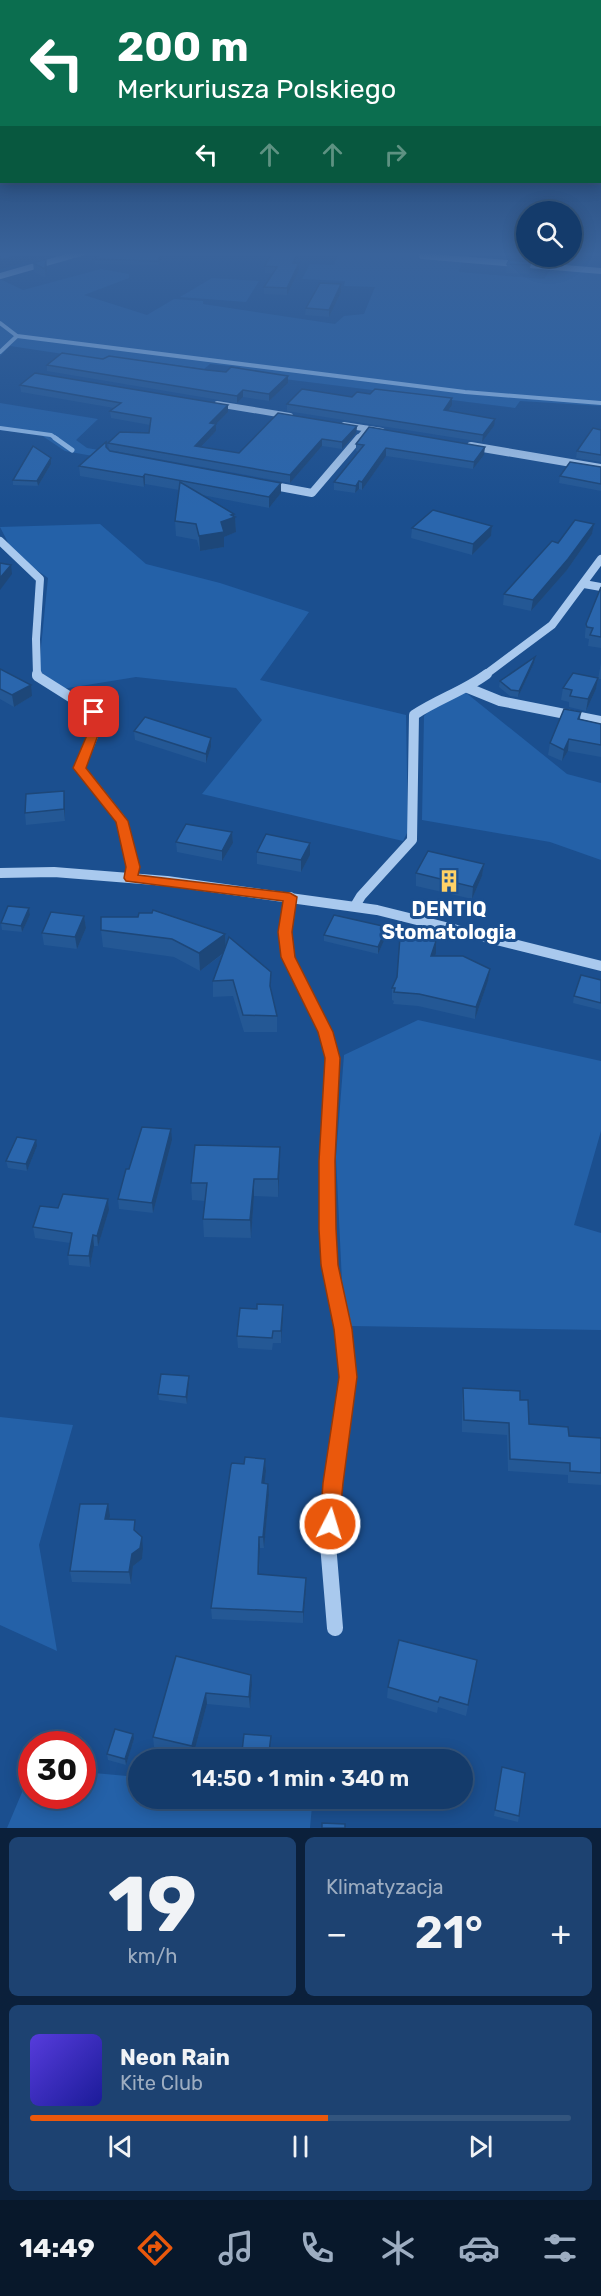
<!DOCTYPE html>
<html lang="pl">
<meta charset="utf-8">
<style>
:root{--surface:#143b6b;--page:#1d4271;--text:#f1f3f6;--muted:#9dadc1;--line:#33557e;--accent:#ea580c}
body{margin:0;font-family:Rubik,sans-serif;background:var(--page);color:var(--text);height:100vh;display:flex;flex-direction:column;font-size:22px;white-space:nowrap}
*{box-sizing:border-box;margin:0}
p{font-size:20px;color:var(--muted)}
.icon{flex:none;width:33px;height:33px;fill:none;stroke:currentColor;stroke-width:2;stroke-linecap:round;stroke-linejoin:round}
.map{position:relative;height:1828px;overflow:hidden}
.panel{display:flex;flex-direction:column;gap:9px;padding:9px;background:#0b203b;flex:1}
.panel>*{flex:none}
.guide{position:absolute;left:0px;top:0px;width:602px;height:183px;box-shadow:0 3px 15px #0003,0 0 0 2px var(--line);background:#0b6e4f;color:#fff;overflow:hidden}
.fabs{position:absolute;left:516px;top:201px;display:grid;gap:12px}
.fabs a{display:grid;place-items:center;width:66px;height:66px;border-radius:50%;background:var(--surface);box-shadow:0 3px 15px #0003,0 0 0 2px var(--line);font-size:30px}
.speed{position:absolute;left:18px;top:1731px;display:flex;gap:12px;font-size:30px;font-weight:700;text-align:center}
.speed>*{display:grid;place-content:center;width:78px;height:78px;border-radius:50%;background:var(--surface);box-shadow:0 3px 15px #0003,0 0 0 2px var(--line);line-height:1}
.speed .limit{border:9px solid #d22;background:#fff;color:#111}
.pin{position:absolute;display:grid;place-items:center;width:51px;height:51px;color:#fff;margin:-26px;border-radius:12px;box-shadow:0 3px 9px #0006}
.me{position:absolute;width:66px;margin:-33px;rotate:5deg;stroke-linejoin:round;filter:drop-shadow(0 0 4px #0008)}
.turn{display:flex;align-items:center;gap:21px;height:126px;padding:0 18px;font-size:27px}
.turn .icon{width:78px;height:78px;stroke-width:2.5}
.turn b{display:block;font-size:42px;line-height:51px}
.lanes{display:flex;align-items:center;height:57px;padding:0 18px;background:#0003;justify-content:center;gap:30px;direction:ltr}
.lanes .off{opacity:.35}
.big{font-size:45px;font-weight:600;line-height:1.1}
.panel .card{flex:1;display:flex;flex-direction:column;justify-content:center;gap:9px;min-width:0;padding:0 21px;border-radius:9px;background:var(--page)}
.panel .dial{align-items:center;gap:0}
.dial b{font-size:78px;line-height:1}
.song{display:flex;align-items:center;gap:18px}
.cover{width:72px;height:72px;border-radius:9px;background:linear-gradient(135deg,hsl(250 70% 55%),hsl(240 70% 35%))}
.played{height:6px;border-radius:3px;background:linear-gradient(90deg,var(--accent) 55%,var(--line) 55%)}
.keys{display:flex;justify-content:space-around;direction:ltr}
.heat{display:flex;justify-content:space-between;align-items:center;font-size:33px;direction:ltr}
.panel .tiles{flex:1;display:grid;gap:9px;grid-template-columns:1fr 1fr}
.card:last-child{grid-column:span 2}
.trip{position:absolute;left:128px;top:1749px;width:345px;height:60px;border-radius:30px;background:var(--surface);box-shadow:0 3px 15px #0003,0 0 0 2px var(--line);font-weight:600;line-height:60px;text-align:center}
.dock{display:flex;height:96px;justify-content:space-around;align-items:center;background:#08182b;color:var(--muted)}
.dock .icon{width:42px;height:42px}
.dock .selected{color:var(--accent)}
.dock b{font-size:27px;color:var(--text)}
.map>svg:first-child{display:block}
.green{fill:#2461a8}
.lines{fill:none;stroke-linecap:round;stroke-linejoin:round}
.stream-far1{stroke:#9cc4f0;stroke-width:4}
.stream{stroke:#9cc4f0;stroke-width:5}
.minor-far4{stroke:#a9c9ee;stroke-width:6}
.minor-far3{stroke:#a9c9ee;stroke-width:8}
.minor-far2{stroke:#a9c9ee;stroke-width:10}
.minor-far1{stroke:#a9c9ee;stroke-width:12}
.minor{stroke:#a9c9ee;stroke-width:16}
.wall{fill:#245895}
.shaded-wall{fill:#1d4779}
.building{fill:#2a66ad;stroke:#1d4779;stroke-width:1.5}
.route{fill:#ea580c;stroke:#983908;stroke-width:1.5}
.labels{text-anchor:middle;stroke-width:6;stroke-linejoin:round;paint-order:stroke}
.poi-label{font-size:20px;font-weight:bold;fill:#fff;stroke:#1b4f8f}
</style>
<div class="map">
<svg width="601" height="1828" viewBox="0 0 601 1828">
<rect width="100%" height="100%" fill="#1b4f8f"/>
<!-- green -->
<g class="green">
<path d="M326 252H422L419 257 462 260 459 272 544 279 552 267 601 272V406L520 401 515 408 236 373 240 367 210 364 204 369 146 361H110L10 346 0 356V279L23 290 101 269 129 274V278L84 295 147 315 174 299 203 301V304L335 324 344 316 364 314 375 287 344 286 345 281 302 279 310 264 334 265 339 253Z"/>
<path d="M212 278 259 281 246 302 180 297Z"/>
<path d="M0 403 98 419 76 440 87 448 111 452 104 458 65 451 41 435 0 430Z"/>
<path d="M100 524 146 564 220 583 309 612 260 680 406 715 408 831 403 841 202 794 262 720 236 688 136 677 62 689 43 675 39 667 48 578 14 554 0 527Z"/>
<path d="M465 692 567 774 601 783V860L550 842 422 820 424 716 431 709Z"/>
<path d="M418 1020 601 1061V1131L574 1225 601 1233V1330L351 1326 342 1282 336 1157 344 1055Z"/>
<path d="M0 1417 73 1425 39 1545 57 1651 0 1625Z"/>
<path d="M31 1771 32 1796H82L83 1772 138 1777V1798H278L312 1806 310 1828H7Z"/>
</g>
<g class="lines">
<!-- stream-far1 -->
<g class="stream-far1">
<path d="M0 323 17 336 465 392 601 403"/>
<path d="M0 352 17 336"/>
<path d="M0 428 51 435 57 439"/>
</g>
<!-- stream -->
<path class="stream" d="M55 438 72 450"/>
<!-- minor-far4 -->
<g class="minor-far4">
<path d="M422 256 601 271"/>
<path d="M0 276 84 252"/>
<path d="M217 404 290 416"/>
<path d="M344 425 382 431"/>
<path d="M358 439 367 429"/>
</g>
<!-- minor-far3 -->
<g class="minor-far3">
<path d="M471 446 601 468"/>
<path d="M269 485 312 493 359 438"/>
<path d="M0 541 40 579 36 639 37 675"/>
<path d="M584 584 601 587"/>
<path d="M485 675 552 625 601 559"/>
</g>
<!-- minor-far2 -->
<g class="minor-far2">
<path d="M37 674V676L94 712 93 736 80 768 122 821 133 867 131 878"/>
<path d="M468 688 500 701 601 721"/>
<path d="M0 873 54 872 167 881 377 910 601 966"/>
<path d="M290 897C286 927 282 946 296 973"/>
<path d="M355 906 361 896 412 840 414 715C438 699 464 691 487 674"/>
</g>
<!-- minor-far1 -->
<path class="minor-far1" d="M296 972 326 1032 333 1058 327 1161 328 1229 330 1265 345 1351"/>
<!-- minor -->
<path class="minor" d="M335 1628 328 1544 333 1483 348 1377 345 1349"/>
</g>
<!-- wall -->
<g class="wall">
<path d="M164 252 159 265 95 264 94 259Z"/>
<path d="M268 252H300L296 263 299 270 287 295 264 294V287L273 273H265V266L270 257H268Z"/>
<path d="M512 252H526V256H534L533 260 511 258Z"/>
<path d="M531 262 529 274 506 273 507 264Z"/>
<path d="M33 263 47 268 46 278 34 272Z"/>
<path d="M341 292 329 317 305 315 306 308Z"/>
<path d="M103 359 207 370 288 376V383L269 401 243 397 237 403 47 371V365Z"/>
<path d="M20 385 228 405V412L216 424V431L201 447 239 453 357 426 356 433 342 449 322 446 290 483 109 450 281 493 269 508 202 495 234 514V516L235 517 236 532 224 537V547L200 551 197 540 176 536 175 521 179 490 145 484 144 487 80 476 79 466 107 448 109 450 108 443 149 433 150 425 111 418 110 411 114 408 21 392Z"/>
<path d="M352 397 452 405 448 411 494 426 482 442 287 411V404Z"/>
<path d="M601 430V462L576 458 577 451Z"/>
<path d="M356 444 484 455 473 469 386 456 362 490 359 489 355 493 334 490V482L359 452 356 451Z"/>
<path d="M51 458V464L38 486 13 485V480Z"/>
<path d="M601 467V491L559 483 560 476Z"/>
<path d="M594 524 592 534 567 570 531 611 503 605 504 594 558 543Z"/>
<path d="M492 526 491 536 472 555 411 538 412 528Z"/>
<path d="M601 587V648L588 646 589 639 585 638V635L586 624Z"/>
<path d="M535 657 534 663 518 697 510 696 499 687 500 681Z"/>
<path d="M601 663V679H598Z"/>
<path d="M0 669 32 696 14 707 0 699Z"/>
<path d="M598 678 596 689 586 711 569 707V702L561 700 563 688Z"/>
<path d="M581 712 580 719 601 724V757L568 751 562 761 548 755 550 743Z"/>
<path d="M134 731 211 747 206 763 135 740Z"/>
<path d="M65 803V821L26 825 25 813Z"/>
<path d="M232 832 233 843 222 861 177 852 176 842Z"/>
<path d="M257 852 310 855 301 872 257 864Z"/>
<path d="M484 864 482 876 472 899 416 886V873Z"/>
<path d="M29 908 30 915 22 932 2 930 1 923Z"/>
<path d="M84 916 86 928 77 949 44 945 42 933Z"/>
<path d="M387 927V934L378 954 324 941V935Z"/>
<path d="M101 930 225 934 226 945 271 990 277 1016V1032H244L233 996 213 997V981L223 954 200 971 174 957 103 947Z"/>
<path d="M436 953 434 956 490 969 488 981 475 1019 418 1006 393 1004 394 1001 392 1000V988Z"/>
<path d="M601 980V1010L573 1003 574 996Z"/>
<path d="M172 1140 153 1213 119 1209 118 1199 129 1169Z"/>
<path d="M37 1146 27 1171 8 1168 6 1161Z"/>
<path d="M280 1147V1165L278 1197 254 1196 251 1238 204 1237 203 1219 205 1201 192 1200 191 1183Z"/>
<path d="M108 1199 109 1210 98 1246H94L90 1267 69 1265 68 1255 70 1243 35 1238 33 1227 58 1208Z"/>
<path d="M283 1305V1318L281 1343H273L272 1350 238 1348 237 1336 257 1309Z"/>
<path d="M189 1382 187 1404 159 1400 158 1394Z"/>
<path d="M463 1388 520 1400 529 1424 569 1436 601 1438V1485L568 1483V1475L508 1471 507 1435 462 1432V1400Z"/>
<path d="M265 1459 266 1471 264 1483 269 1495 264 1548H260L259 1574 306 1589 303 1623 212 1619 211 1608 244 1464Z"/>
<path d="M110 1516 109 1520 137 1533 143 1549 142 1559 133 1566 131 1584 72 1582 70 1571Z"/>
<path d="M176 1656 252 1685 250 1708 207 1704 193 1756 154 1747 153 1737Z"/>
<path d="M475 1671 466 1716 438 1707 437 1713 387 1698 388 1687Z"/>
<path d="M134 1739 126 1765 108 1760 107 1754Z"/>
<path d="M502 1767 519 1816 518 1822 494 1816Z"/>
</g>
<!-- shaded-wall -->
<g class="shaded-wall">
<path d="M31 252H50L49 256 0 269V260Z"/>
<path d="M162 252H164L159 265 158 261Z"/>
<path d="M297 252H300L293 269V263Z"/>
<path d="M46 259 47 268 46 278 45 269Z"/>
<path d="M299 263V270L287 295V288Z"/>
<path d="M341 284V292L329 317V310Z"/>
<path d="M288 376V383L269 401V394Z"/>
<path d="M243 390V397L237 403V396Z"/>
<path d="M452 398V405L444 417V410Z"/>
<path d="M228 405V412L216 424V431L195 453V446L210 423Z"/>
<path d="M495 419 494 426 482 442 483 435Z"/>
<path d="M357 426 356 433 342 449V442Z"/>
<path d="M322 439V446L290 483V475Z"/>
<path d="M485 447 484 455 473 469 474 462Z"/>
<path d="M386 448V456L362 490V482Z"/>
<path d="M51 458V464L38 486 37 481Z"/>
<path d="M145 474V484L144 487 143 477Z"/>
<path d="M359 481V489L355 493 356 486Z"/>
<path d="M281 483V493L269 508V497Z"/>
<path d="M234 514V517H235L236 532 224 537V547L200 551 199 536Z"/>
<path d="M594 524 592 534 567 570 531 611 533 600Z"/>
<path d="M492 526 491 536 472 555 473 544Z"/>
<path d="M11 565 12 574 0 590V578Z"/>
<path d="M535 657 534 663 518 697 519 691Z"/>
<path d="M598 678 596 689 586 711 588 699Z"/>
<path d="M31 685 32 696 14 707 12 695Z"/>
<path d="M211 738V747L206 763V754Z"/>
<path d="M569 739 568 751 562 761 564 750Z"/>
<path d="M64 791 65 803V821L64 809Z"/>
<path d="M232 832 233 843 222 861V851Z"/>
<path d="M310 843V855L301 872V860Z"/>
<path d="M484 864 482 876 472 899 473 887Z"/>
<path d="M29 908 30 915 22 932 21 926Z"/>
<path d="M84 916 86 928 77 949 75 937Z"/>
<path d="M387 927V934L378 954V947Z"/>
<path d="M225 934 226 951 200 971 199 953Z"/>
<path d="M436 941V953L430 968 431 956Z"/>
<path d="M490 969 488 981 475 1019 476 1007Z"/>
<path d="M171 1129 172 1140 153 1213 152 1203Z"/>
<path d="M36 1140 37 1146 27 1171 26 1164Z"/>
<path d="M280 1147V1165L278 1197V1179Z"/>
<path d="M254 1179V1196L251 1238 250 1220Z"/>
<path d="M108 1199 109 1210 98 1246 97 1236Z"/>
<path d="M93 1235 94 1246 90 1267 89 1256Z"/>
<path d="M283 1305V1318L281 1343V1331Z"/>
<path d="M189 1376V1382L187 1404 186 1397Z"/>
<path d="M265 1459 266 1471 263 1495 262 1483Z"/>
<path d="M268 1484 269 1495 264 1548 263 1537Z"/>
<path d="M108 1504 110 1516 107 1531 105 1519Z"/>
<path d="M142 1537 143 1549 142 1559 133 1566 131 1584 129 1572 132 1554Z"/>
<path d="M259 1537 260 1548 258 1585V1574Z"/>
<path d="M306 1578V1589L303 1623V1612Z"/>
<path d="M251 1675 252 1685 250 1708 249 1697Z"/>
<path d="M206 1693 207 1704 193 1756 192 1746Z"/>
<path d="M133 1734 134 1739 126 1765 125 1759Z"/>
</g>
<!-- building -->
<g class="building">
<path d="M0 252H31L0 260Z"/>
<path d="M105 252H162L158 261 94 259Z"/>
<path d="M272 252H297L293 263H299L287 288 264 287 277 267 265 266Z"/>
<path d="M512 252H526V255L512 254Z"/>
<path d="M46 259 45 269 33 263Z"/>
<path d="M509 260 531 262 530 265 507 264Z"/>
<path d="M320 283 341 284 329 310 306 308Z"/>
<path d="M62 353 103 359 109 356 207 370 226 372 231 367 288 376 269 394 243 390 237 396 47 365Z"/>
<path d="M35 373 228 405 210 423 216 424 195 446 239 453 278 413 357 426 342 442 322 439 290 475 108 443 120 432 149 433 151 418 110 411 121 403 20 385Z"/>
<path d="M302 389 352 397 357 392 370 394 375 389 452 398 444 410 495 419 483 435 287 404Z"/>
<path d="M369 427 485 447 474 462 386 448 362 482 359 481 356 486 334 482 364 445 356 444Z"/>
<path d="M593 428 601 430V455L577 451Z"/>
<path d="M106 442V447L110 451 281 483 269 497 145 474 143 477 79 466Z"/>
<path d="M33 446 51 458 37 481 13 480Z"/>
<path d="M570 462 601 467V484L560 476Z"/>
<path d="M180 482 234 514 231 515 235 517 221 522 224 532 199 536 196 524 175 521Z"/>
<path d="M433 510 492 526 473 544 412 528Z"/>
<path d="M575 520 594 524 568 559 533 600 504 594 552 541 558 543Z"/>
<path d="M0 563 11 565 0 578Z"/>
<path d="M601 587V637L590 635 593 628 587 627 586 624Z"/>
<path d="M535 657 519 691 511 690 500 681Z"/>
<path d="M0 669 31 685 12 695 0 689Z"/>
<path d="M573 673 598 678 588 699 570 696 572 690 563 688Z"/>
<path d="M564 709 581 712 578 719 601 724V745L569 739 564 750 550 743Z"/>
<path d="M145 717 211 738 206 754 134 731Z"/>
<path d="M64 791V809L25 813 26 794Z"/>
<path d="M186 824 232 832 222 851 176 842Z"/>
<path d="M266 834 310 843 301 860 257 852Z"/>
<path d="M428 851 484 864 473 887 416 873Z"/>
<path d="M8 906 29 908 21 926 1 923Z"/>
<path d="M153 910 225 934 199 953 172 939 101 930V917H138L139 913H152Z"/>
<path d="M51 912 84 916 75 937 42 933Z"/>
<path d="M334 915 387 927 378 947 324 935Z"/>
<path d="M229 937 271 972 270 986 277 1016 243 1015 233 980 213 981Z"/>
<path d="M400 937 436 941 431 956H463L490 969 476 1007 419 994 394 992 395 988H392L397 977Z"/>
<path d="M581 975 601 980V1003L574 996Z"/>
<path d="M142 1127 171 1129 152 1203 118 1199 126 1169H129Z"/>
<path d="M17 1137 36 1140 26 1164 6 1161Z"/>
<path d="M195 1145 280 1147 278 1179H254L250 1220 203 1219 207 1183H191Z"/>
<path d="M63 1194 108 1199 97 1236 93 1235 89 1256 68 1255 72 1233 33 1227 40 1206 58 1208Z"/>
<path d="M257 1304 283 1305 281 1331H273L272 1338 237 1336 240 1308 257 1309Z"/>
<path d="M161 1374 189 1376 186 1397 158 1394Z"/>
<path d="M463 1388 520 1391V1400H528L529 1424 568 1427 569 1436 601 1438V1473L570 1471V1463L510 1459 509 1423 464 1420Z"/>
<path d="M245 1457 265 1459 262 1483 268 1484 263 1537H259L258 1574 306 1578 303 1612 211 1608 231 1465 232 1463 244 1464Z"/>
<path d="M80 1504H108L105 1519 135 1520 134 1530 142 1537 140 1548 132 1554 129 1572 70 1571Z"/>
<path d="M399 1640 477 1660 468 1705 440 1697 438 1702 388 1687Z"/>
<path d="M176 1656 251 1675 249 1697 206 1693 192 1746 153 1737Z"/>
<path d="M115 1729 133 1734 125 1759 107 1754Z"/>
<path d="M244 1734 271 1736 268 1760H241Z"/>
<path d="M502 1767 525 1773 519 1816 495 1810Z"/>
<path d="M322 1823 345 1824V1828H322Z"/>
</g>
<!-- sky -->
<linearGradient id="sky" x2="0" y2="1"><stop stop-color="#0f2b4f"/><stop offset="0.5" stop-color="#39639b"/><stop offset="1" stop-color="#39639b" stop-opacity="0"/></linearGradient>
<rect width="601" height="508" fill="url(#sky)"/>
<!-- route -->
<path class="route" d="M94 708 100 712 98 735 86 768 128 821 140 867 138 875 290 893 297 897 292 932 295 957 333 1032 340 1058 335 1161 336 1229 338 1265 352 1329 357 1377 343 1483 339 1524 337 1530 330 1533 323 1530 320 1524 323 1483 339 1377 334 1329 321 1265 319 1229V1161L325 1058 318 1032 281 957 278 932 283 901 126 881 124 878 126 867 116 822 73 768 87 735 89 712Z"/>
<!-- icons -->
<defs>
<g id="building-bare" transform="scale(1.8)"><path d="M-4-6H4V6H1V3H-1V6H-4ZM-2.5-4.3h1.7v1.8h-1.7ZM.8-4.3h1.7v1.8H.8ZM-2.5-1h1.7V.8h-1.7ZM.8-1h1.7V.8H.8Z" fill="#ffd166" stroke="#1b4f8f" stroke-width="2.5" paint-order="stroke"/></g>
</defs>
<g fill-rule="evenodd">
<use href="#building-bare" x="449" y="881"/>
</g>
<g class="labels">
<!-- poi labels -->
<g class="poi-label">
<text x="449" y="916">DENTIQ<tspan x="449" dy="23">Stomatologia</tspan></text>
</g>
</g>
</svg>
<div class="fabs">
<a><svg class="icon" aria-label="search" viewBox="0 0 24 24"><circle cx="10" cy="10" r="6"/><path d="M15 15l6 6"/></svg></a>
</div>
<div class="speed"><div class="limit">30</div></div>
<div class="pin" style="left:94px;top:712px;background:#d93025"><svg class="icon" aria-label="arrive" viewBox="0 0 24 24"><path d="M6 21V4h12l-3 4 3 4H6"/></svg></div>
<svg class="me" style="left:330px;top:1524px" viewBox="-20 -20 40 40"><circle r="17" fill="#ea580c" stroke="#fff" stroke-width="3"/><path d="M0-11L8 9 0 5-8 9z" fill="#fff"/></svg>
<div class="trip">14:50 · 1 min · 340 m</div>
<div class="guide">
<div class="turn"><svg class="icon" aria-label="left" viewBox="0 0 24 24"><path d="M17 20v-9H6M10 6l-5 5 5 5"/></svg><div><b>200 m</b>Merkuriusza Polskiego</div></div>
<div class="lanes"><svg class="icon" aria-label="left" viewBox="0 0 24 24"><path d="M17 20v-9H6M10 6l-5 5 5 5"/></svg><svg class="icon off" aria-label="ahead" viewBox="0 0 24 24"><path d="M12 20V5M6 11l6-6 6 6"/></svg><svg class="icon off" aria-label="ahead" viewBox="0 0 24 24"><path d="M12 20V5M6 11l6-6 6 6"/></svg><svg class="icon off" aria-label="right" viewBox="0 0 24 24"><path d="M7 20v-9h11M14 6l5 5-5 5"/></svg></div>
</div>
</div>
<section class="panel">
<div class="tiles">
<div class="card dial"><b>19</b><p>km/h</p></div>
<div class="card"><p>Klimatyzacja</p>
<div class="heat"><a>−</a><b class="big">21°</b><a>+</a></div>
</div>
<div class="card">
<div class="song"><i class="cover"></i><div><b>Neon Rain</b><p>Kite Club</p></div></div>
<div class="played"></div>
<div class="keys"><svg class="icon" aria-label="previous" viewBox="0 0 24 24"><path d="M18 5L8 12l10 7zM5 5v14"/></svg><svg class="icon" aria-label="pause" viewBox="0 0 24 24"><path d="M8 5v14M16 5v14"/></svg><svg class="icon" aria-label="next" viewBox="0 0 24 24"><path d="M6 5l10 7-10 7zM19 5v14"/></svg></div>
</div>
</div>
</section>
<nav class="dock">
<b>14:49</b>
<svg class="icon selected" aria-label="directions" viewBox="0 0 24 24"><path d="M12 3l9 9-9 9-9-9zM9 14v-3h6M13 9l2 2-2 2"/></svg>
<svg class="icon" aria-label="music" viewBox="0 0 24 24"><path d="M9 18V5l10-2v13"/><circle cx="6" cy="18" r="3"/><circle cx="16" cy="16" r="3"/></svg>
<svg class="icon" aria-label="phone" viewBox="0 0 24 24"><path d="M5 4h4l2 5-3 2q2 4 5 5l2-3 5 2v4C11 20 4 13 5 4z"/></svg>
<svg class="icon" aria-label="climate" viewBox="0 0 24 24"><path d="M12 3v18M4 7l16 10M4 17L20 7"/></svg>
<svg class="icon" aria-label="car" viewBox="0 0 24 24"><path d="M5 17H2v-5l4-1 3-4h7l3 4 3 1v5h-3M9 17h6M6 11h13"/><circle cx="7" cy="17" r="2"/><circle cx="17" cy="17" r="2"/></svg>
<svg class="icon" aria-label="filters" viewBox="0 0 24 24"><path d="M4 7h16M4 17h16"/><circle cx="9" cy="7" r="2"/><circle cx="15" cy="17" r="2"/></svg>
</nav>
